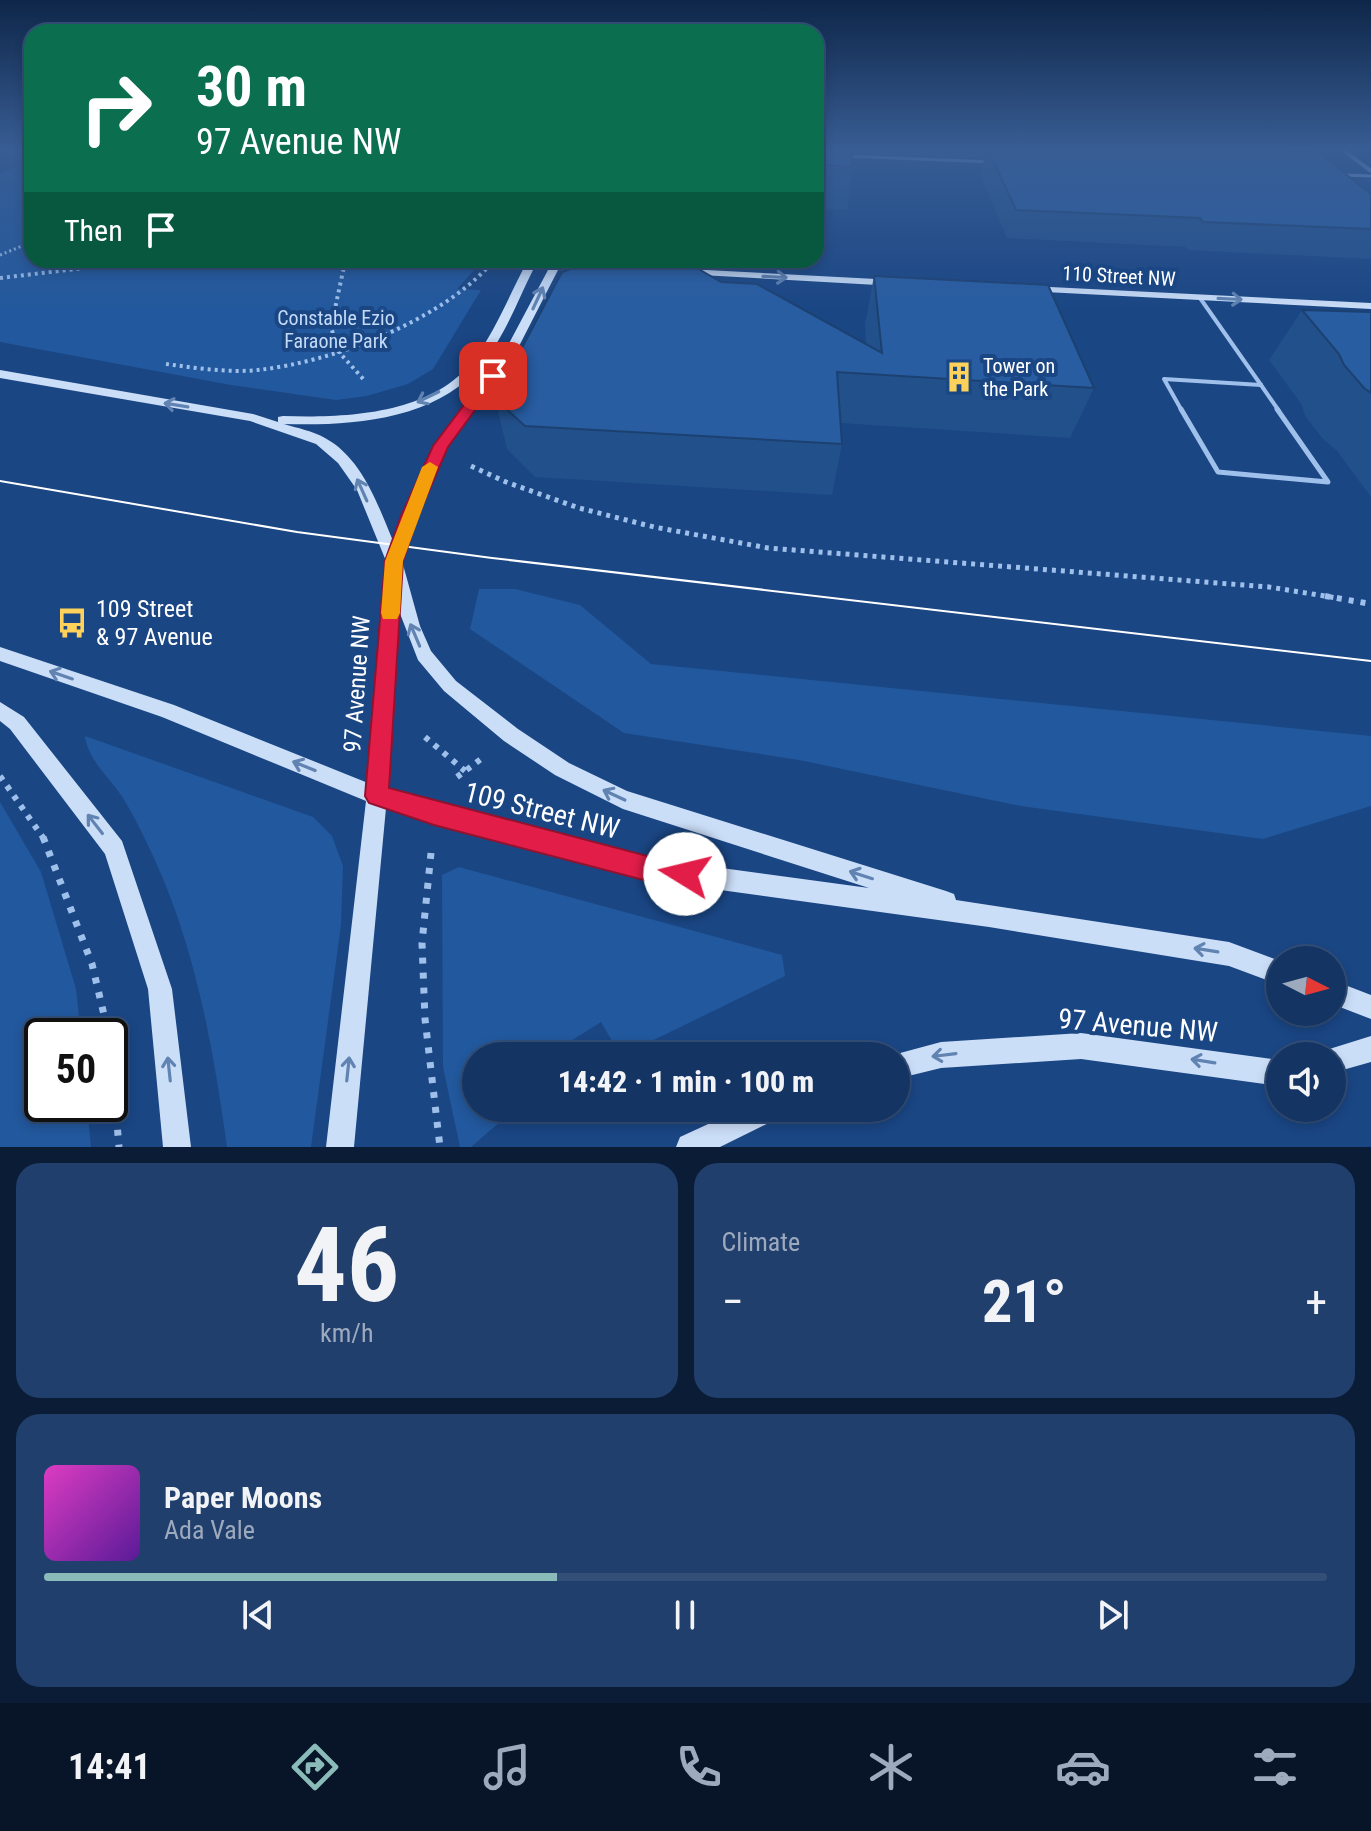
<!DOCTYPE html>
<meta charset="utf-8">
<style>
:root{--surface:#143463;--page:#213f6c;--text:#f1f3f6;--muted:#9daabe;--line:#334f78;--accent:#8bbbb9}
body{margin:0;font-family:"Roboto Condensed",sans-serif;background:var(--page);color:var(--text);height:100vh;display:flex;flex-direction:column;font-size:30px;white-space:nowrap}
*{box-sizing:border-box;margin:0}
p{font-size:26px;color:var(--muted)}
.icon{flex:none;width:44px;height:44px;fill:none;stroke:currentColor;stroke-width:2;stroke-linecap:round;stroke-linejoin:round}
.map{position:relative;height:1147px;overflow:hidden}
.sheet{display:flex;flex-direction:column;gap:16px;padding:16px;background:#0b1d36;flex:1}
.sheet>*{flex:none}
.top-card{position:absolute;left:24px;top:24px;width:800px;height:244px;border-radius:24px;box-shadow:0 4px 12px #0003,0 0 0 2px var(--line);background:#0b6e4f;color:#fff;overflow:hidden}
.needle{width:52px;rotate:96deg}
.tools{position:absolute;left:1266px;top:946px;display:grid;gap:16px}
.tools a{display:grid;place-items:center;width:80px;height:80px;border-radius:50%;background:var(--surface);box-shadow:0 4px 12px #0003,0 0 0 2px var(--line);font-size:40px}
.speed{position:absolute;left:24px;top:1018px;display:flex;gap:16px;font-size:40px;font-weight:700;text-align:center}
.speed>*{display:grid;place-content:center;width:104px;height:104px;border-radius:50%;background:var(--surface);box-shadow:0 4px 12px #0003,0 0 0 2px var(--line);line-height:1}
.speed .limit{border:4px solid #111;border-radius:12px;background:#fff;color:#111}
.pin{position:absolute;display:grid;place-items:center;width:68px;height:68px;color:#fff;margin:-34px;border-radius:16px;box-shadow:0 4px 12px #0006}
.me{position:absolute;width:88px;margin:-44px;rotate:279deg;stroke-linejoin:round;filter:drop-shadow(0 0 6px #0008)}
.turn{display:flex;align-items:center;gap:28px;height:168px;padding:0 40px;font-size:36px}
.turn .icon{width:104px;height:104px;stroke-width:2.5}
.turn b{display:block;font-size:56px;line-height:68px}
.then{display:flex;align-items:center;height:76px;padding:0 40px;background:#0003;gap:16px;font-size:30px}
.big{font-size:60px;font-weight:800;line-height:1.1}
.sheet .card{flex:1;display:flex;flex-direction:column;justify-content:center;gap:12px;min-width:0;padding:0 28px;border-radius:24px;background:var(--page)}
.sheet .dial{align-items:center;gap:0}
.dial b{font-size:104px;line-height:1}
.song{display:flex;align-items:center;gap:24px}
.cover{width:96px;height:96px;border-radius:12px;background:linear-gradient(135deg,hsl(310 70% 55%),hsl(270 70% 35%))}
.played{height:8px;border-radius:4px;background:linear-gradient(90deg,var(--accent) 40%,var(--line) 40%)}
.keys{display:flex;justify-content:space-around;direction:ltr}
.heat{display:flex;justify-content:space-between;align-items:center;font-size:44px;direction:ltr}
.sheet .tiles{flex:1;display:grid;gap:16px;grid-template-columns:1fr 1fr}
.card:last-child{grid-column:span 2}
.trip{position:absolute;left:462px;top:1042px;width:448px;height:80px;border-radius:40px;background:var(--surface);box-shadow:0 4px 12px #0003,0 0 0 2px var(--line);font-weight:800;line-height:80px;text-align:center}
.tab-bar{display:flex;height:128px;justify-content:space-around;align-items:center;background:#081528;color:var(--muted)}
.tab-bar .icon{width:56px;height:56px}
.tab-bar .active{color:var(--accent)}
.tab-bar b{font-size:36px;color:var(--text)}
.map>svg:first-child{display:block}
.green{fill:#22589d}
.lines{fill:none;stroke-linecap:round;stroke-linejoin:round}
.path-far4{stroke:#9fc0eb;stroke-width:3;stroke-dasharray:2 3;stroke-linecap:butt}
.path-far3{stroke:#9fc0eb;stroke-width:4;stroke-dasharray:3 4;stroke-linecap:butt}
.path-far2{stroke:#9fc0eb;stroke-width:5;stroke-dasharray:4 5;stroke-linecap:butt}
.path-far1{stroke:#9fc0eb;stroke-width:6;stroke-dasharray:5 7;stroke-linecap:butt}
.path{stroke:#9fc0eb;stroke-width:7;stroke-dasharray:6 9;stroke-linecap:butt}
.lane-far2{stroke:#9fc0eb;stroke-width:3}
.lane-far1{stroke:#9fc0eb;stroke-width:4}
.lane{stroke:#9fc0eb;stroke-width:5}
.street{stroke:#9fc0eb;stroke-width:4}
.secondary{fill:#cbdef8;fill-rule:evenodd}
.tram{stroke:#fff;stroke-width:2}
.wall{fill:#22508b}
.building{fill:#285da2;stroke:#1c4171;stroke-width:2}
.oneway{stroke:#6183b2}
.route{fill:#e11d48;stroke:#92132f;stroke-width:2}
.slow{fill:#f59e0b}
.labels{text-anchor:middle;stroke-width:8;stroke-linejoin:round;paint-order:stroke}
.far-street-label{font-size:20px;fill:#fff;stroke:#1a4684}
.far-park-label{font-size:20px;fill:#c4dbf8;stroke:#1a4684}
.far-poi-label{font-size:20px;fill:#fff;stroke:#1a4684;text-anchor:start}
.poi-label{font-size:24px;fill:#fff;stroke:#1a4684;text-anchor:start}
.street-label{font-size:24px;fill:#fff;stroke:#1a4684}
.near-street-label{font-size:28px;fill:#fff;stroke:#1a4684}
</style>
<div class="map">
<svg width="1371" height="1147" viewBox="0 0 1371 1147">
<rect width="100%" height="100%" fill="#1a4684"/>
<!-- green -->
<g class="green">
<path d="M852 149H1012L1017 159 853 154Z"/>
<path d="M32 161V260H483L457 289 481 290 433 369 408 384 367 396 336 400 231 385 0 342V173Z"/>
<path d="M479 589H515L580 605 651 664 1371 736V806L1263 839 1021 806 799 760 624 733 470 629Z"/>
<path d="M85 736 313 817 332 836 343 866 341 925 311 1147H227C213 1047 196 950 154 858 145 839 136 820 126 803 114 781 88 762 85 736Z"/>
<path d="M0 802 41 872 76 989 81 1036H42V1104H87L91 1147H0Z"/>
<path d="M459 867 782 955 785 976 621 1056 601 1022 547 1056H476V1108H516L471 1147H460L443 1067 442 875Z"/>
</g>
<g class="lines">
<!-- path-far4 -->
<g class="path-far4">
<path d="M0 255 32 242"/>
<path d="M118 264 154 260"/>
<path d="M199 264 200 260"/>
<path d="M223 264 230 260"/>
<path d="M344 264 345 260"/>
</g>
<!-- path-far3 -->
<g class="path-far3">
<path d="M200 262 199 266 218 267 226 262"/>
<path d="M345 262 331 327 338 351 365 381"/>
<path d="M0 278 135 262"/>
<path d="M166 364C196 368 228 373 258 370 332 362 434 323 486 269"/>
</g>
<!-- path-far2 -->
<path class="path-far2" d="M471 466 506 482 579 508 654 527 768 548 1269 587 1337 598"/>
<!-- path-far1 -->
<g class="path-far1">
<path d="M1325 596 1371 604"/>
<path d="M425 737 465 771"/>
<path d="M0 776 44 839"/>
<path d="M457 777 481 759"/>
</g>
<!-- path -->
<g class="path">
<path d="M43 837 92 964 109 1036"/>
<path d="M431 853 422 943 425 1019 440 1147"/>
<path d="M110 1040 119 1147"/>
</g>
<!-- lane-far2 -->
<g class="lane-far2">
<path d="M847 156 992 162"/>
<path d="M1343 175 1371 176"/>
</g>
<!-- lane-far1 -->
<g class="lane-far1">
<path d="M1200 298 1261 385"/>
<path d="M1261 385 1279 411"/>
<path d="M1182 411 1164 379 1261 385"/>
</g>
<!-- lane -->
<path class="lane" d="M1181 409 1218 472 1328 482 1277 409"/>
<!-- street -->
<path class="street" d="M1342 149 1371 171"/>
<!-- secondary -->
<g class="secondary">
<path d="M528 260H538L536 264 596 265 601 268 596 271 558 270 516 352 446 447 416 516 402 561 420 626 431 651 456 681 518 729 569 763 627 791 946 891 954 894 956 900 1229 942 1280 961V985L1229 966 989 927 655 881 434 824 386 808 354 1147H326L366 801 162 717 0 661V647L174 705 368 783 386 561 357 490 338 463 316 444 250 421 0 378V370L253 414 278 422V417L283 416C345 418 430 415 472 362 496 331 510 293 528 260ZM533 270H548L505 351 433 446 393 541C378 505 362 458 325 438 313 431 297 428 284 424 347 426 429 421 475 372 502 344 516 304 533 270ZM399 611 418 660 444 691 504 741 555 775 623 809 869 888 655 859 434 804 388 790Z"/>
<path d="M687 269 895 280 900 283 895 286 683 274 682 272Z"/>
<path d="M1030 286 1371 303V309L1026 291 1025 289Z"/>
<path d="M0 702 24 717 122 841 172 989 191 1147H163L148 989 105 854 10 729 0 721Z"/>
<path d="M1332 980 1371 995V1019L1332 1004Z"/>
<path d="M1081 1033 1280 1060V1086L1081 1059 941 1068 896 1079V1056H889L941 1042Z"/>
<path d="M1371 1036V1062L1332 1073V1056H1321L1323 1051Z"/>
<path d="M743 1108H785L781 1117 720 1147H676L680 1137Z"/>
</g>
<!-- tram -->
<path class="tram" d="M0 481 297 532 492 558 1371 661"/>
</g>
<!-- wall -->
<g class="wall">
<path d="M816 149 853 167 847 210 816 209Z"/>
<path d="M987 149H1303L1301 151 1371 194V259L1188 250 1186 247 1007 238 980 174Z"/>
<path d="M874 276 1094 388 1070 438 840 423 842 444 832 495 535 477 507 449 495 399 721 282 866 345 865 324Z"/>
<path d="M1302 310 1371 312V497L1337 451 1323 439 1305 416 1302 405 1269 360Z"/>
</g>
<!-- building -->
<g class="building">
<path d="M816 149H851L853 167 816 165Z"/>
<path d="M988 149H1240L1318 152 1371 194V229L1203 222 1200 218 1016 210Z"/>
<path d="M662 260H683L721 282 757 284 882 353 874 276 1048 285 1094 388 837 372 842 444 525 426 495 399 562 272 582 265 660 269Z"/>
<path d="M1302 310 1371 312V393L1364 388 1344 365 1339 354Z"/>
</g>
<!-- one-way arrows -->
<defs><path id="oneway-shaft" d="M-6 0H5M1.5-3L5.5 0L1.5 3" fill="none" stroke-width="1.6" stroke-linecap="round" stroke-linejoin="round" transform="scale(2)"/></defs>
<g class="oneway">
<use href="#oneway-shaft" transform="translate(775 277) rotate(3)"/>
<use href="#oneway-shaft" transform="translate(538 298) rotate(-65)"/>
<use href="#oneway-shaft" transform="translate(1230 299) rotate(3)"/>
<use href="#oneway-shaft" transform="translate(428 397) rotate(154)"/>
<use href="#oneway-shaft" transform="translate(176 405) rotate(-171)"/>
<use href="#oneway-shaft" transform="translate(362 490) rotate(-114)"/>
<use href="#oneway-shaft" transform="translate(415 635) rotate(-113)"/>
<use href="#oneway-shaft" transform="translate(61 675) rotate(-161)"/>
<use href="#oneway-shaft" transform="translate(304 766) rotate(-158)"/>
<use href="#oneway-shaft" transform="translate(614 795) rotate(-155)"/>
<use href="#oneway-shaft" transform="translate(95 824) rotate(-128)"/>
<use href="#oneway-shaft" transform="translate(861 875) rotate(-162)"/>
<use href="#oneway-shaft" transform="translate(1206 950) rotate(-171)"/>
<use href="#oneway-shaft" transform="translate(944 1055) rotate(173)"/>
<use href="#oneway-shaft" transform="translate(1203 1061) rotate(-171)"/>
<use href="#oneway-shaft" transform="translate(169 1069) rotate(-96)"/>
<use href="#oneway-shaft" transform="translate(348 1069) rotate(-84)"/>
</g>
<!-- sky -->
<linearGradient id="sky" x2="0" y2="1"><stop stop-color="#0e2649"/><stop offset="0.48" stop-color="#385d94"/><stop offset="1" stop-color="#385d94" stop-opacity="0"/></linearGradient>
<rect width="1371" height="310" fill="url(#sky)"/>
<!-- route -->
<path class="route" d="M493 371 500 376 448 447 418 516 403 561 389 788 655 858 694 866 698 874 694 883 685 887 655 883 434 825 369 803 365 796 385 561 401 516 433 446 488 373Z"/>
<!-- slow -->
<path class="slow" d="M430 462 438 467 403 561 400 613 397 619H383L381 613 385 561 422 467Z"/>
<!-- icons -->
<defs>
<g id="building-bare" transform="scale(2.4)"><path d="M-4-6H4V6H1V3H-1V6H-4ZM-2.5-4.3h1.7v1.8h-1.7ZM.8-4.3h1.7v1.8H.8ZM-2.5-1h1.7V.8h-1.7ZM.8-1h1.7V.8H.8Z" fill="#fed15a" stroke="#1a4684" stroke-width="2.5" paint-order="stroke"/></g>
<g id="bus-bare" transform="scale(2.4)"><path d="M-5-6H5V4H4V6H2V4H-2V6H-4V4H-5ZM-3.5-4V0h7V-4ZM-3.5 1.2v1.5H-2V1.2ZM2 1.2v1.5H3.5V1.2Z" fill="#fed15a" stroke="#1a4684" stroke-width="2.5" paint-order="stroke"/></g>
</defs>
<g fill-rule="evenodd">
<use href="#building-bare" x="959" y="377"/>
<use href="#bus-bare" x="72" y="623"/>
</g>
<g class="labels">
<!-- far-street labels -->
<g class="far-street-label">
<text transform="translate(1119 276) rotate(3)" y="7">110 Street NW</text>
</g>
<!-- far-park labels -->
<g class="far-park-label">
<text x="336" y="325">Constable Ezio<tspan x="336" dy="23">Faraone Park</tspan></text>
</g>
<!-- far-poi labels -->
<g class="far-poi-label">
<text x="983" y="373">Tower on<tspan x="983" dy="23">the Park</tspan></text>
</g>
<!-- poi labels -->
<g class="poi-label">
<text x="96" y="617">109 Street<tspan x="96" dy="28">&amp; 97 Avenue</tspan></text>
</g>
<!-- street labels -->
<g class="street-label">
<text transform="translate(357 684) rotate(-86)" y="8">97 Avenue NW</text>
</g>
<!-- near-street labels -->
<g class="near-street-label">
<text transform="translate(542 810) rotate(14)" y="10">109 Street NW</text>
<text transform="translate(1138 1025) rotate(5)" y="10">97 Avenue NW</text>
</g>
</g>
</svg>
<div class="tools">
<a><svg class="needle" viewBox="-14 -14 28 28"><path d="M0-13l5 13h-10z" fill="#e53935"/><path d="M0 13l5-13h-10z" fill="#9daabe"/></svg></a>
<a><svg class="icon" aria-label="sound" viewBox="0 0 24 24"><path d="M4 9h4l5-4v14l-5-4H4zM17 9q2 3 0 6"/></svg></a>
</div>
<div class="speed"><div class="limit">50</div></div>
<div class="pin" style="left:493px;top:376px;background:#d93025"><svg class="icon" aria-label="arrive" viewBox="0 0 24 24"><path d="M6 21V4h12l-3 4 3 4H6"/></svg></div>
<svg class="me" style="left:685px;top:874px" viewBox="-20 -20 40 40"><circle r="19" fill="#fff"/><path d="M0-13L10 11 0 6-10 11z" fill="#e11d48"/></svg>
<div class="trip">14:42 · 1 min · 100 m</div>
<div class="top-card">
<div class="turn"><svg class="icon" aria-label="right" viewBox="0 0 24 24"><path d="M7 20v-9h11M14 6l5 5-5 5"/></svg><div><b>30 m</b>97 Avenue NW</div></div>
<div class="then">Then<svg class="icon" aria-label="arrive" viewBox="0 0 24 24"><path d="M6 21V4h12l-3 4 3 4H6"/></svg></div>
</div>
</div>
<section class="sheet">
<div class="tiles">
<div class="card dial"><b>46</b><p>km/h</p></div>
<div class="card"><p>Climate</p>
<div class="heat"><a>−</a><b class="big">21°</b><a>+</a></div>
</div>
<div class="card">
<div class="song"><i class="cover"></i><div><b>Paper Moons</b><p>Ada Vale</p></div></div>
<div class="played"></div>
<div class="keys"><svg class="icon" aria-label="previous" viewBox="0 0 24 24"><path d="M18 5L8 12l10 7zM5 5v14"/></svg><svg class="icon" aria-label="pause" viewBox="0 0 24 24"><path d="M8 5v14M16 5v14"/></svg><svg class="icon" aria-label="next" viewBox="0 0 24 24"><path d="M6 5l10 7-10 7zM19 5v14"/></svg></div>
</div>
</div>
</section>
<nav class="tab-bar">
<b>14:41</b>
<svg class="icon active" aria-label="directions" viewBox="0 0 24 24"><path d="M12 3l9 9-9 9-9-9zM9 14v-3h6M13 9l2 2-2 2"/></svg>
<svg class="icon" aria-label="music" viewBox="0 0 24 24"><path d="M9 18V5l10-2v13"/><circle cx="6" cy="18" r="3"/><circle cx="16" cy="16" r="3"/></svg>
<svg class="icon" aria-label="phone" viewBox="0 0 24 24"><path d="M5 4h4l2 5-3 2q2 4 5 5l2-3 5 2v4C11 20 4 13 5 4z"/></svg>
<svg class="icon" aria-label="climate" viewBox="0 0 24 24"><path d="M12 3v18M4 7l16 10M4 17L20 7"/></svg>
<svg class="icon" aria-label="car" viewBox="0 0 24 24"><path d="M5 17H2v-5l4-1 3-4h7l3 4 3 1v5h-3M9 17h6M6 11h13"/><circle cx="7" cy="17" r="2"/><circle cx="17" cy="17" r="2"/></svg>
<svg class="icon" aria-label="filters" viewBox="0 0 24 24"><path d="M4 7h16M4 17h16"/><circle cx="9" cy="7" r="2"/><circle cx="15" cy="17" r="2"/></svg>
</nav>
